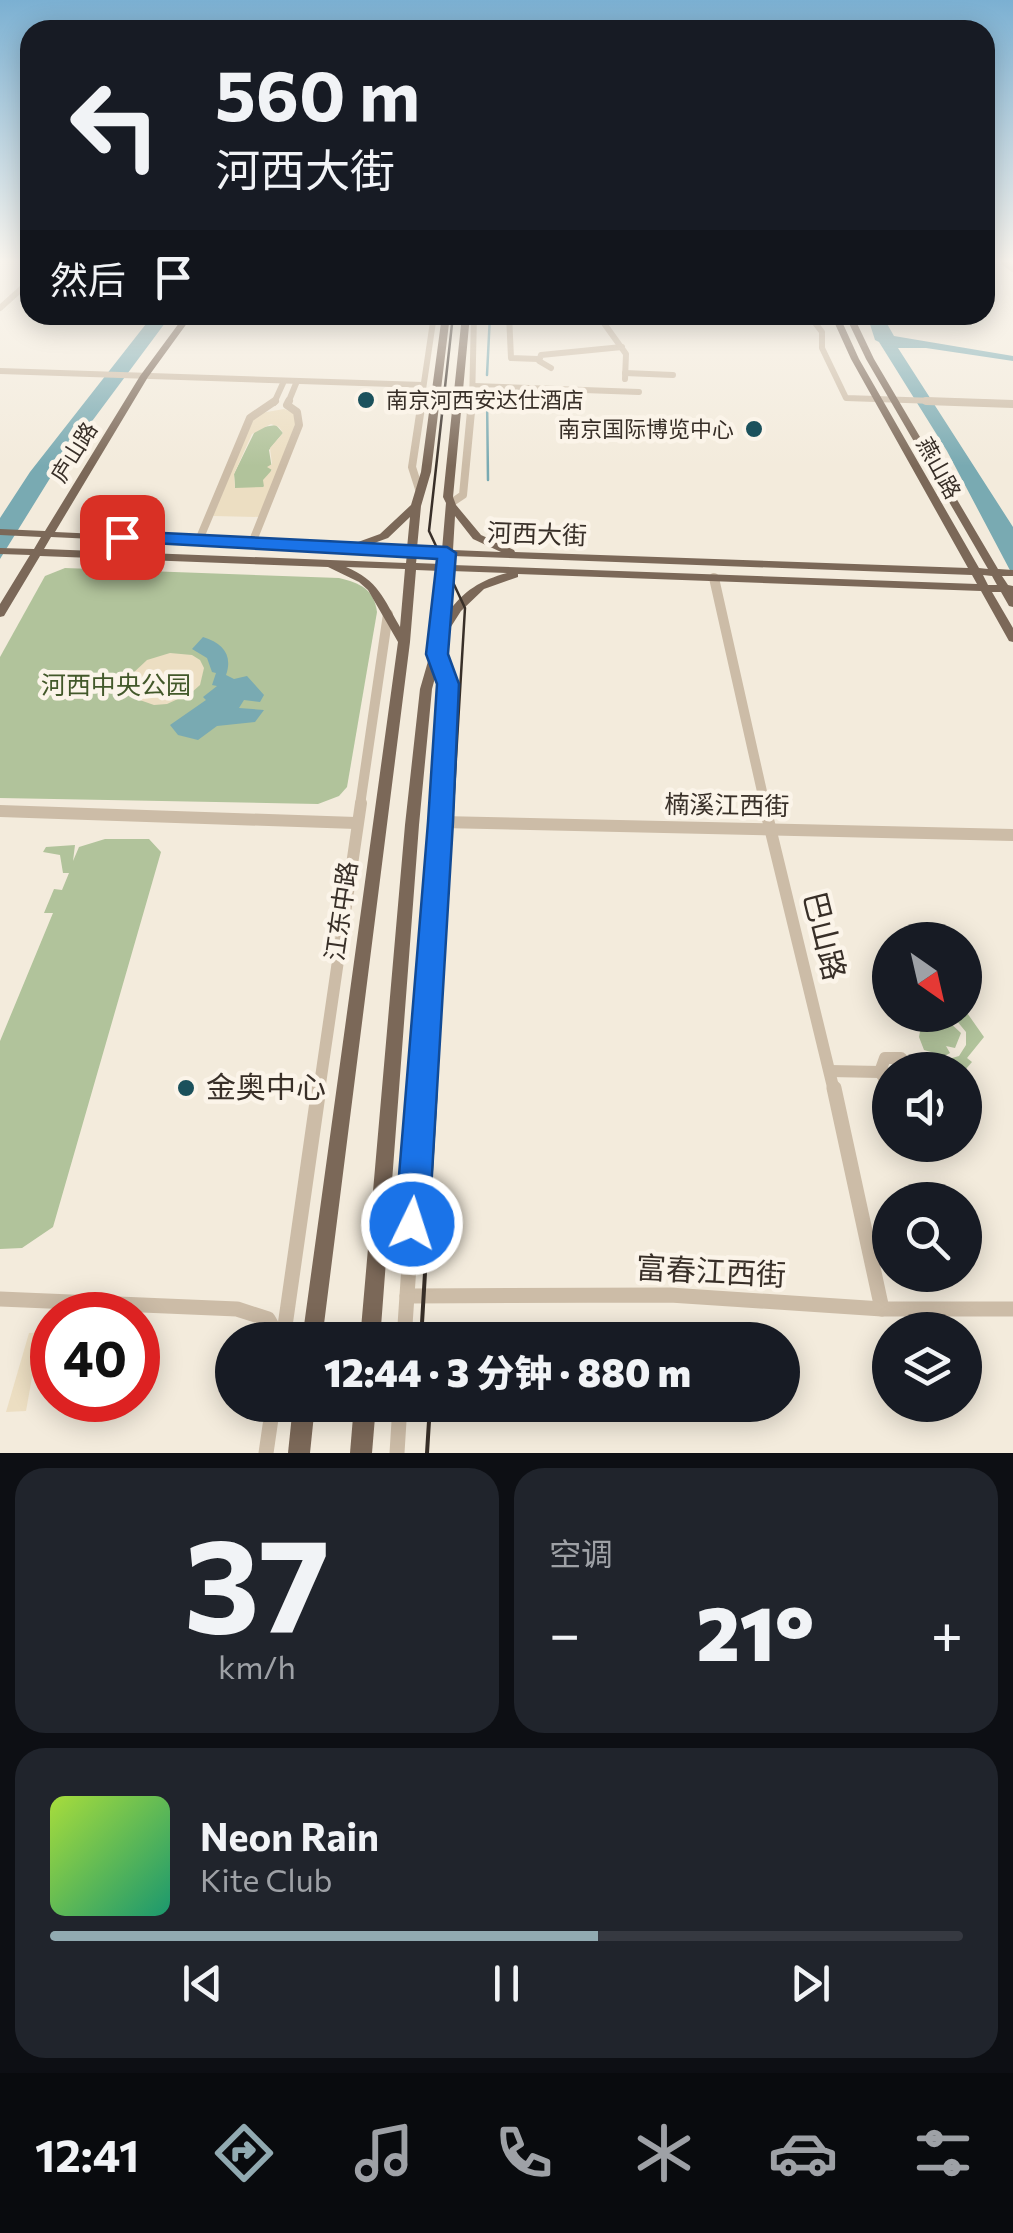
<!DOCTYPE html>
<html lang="zh">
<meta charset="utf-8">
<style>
:root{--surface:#171b24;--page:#20242c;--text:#f1f3f6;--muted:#9ea1a6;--line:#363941;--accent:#91aab1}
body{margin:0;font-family:Commissioner,"Noto Sans SC",sans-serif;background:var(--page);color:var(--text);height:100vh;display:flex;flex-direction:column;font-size:38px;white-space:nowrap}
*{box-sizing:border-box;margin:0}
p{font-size:32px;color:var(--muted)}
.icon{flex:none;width:55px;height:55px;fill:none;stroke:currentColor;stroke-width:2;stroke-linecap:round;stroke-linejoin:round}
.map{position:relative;height:1453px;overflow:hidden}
.details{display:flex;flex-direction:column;gap:15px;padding:15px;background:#0d0f14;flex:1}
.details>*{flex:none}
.hud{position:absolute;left:20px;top:20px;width:975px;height:305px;border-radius:30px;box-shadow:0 5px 25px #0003;background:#171b24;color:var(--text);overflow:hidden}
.needle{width:65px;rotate:146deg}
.tools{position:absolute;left:872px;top:922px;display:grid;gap:20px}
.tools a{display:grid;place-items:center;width:110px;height:110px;border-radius:50%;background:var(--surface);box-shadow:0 5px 25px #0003;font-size:50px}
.speed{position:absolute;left:30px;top:1292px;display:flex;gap:20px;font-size:50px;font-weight:700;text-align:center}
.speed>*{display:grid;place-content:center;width:130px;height:130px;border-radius:50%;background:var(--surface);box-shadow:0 5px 25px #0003;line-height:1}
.speed .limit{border:15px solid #d22;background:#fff;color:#111}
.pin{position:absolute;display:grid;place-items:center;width:85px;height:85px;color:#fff;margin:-42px;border-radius:20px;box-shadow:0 5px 15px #0006}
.me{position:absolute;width:110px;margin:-55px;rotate:4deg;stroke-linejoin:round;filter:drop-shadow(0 0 8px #0008)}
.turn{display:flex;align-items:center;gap:35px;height:210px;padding:0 30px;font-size:45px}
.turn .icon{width:130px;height:130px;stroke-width:2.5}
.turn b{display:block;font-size:70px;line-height:85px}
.then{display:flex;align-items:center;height:95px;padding:0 30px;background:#0003;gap:20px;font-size:38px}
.big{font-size:75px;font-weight:800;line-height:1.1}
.details .card{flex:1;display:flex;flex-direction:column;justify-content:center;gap:15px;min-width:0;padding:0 35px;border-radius:30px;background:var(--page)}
.details .dial{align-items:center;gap:0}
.dial b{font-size:130px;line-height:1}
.song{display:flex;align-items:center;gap:30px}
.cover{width:120px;height:120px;border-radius:15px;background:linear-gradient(135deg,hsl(80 70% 55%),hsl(160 70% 35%))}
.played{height:10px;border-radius:5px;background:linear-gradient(90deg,var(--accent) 60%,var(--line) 60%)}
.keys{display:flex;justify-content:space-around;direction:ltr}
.heat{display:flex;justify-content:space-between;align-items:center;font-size:55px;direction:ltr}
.details .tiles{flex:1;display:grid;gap:15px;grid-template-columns:1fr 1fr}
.card:last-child{grid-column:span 2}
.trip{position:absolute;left:215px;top:1322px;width:585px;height:100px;border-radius:50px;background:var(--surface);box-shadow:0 5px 25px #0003;font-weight:800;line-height:100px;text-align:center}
.menu{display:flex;height:160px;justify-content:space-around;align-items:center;background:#090b0e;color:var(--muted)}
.menu .icon{width:70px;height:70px}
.menu .on{color:var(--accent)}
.menu b{font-size:45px;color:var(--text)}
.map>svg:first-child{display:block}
.green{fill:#b1c39b}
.plaza{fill:#ecdec2;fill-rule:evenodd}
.water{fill:#79aab2}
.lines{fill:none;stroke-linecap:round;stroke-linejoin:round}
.stream{stroke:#79aab2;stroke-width:2.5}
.minor-far4{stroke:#ccbca7;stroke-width:6}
.minor-far3{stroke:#ccbca7;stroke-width:8}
.minor-far2{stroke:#ccbca7;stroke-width:10}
.minor-far1{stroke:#ccbca7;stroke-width:12}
.minor{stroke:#ccbca7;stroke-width:15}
.major{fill:#7b6858;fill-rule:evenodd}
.tram-far1{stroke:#382f28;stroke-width:2.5}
.tram{stroke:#382f28;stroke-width:4}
.route{fill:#1a73e8;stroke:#114b97;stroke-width:2.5}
.poi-dot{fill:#1b515c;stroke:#fbf4e9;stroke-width:4}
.labels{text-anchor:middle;stroke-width:9;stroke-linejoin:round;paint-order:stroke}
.far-poi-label{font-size:22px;fill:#382f28;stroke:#fbf4e9;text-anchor:start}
.far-street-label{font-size:22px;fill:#382f28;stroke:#fbf4e9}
.street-label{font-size:25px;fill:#382f28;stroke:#fbf4e9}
.park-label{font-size:25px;fill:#42582a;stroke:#fbf4e9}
.near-street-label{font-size:30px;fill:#382f28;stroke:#fbf4e9}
.near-poi-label{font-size:30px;fill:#382f28;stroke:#fbf4e9;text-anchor:start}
</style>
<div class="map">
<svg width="1013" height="1453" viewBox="0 0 1013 1453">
<rect width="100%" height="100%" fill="#f3ebdc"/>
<!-- green -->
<g class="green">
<path d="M268 412 257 428 276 425 283 433 269 450 272 469 262 490 235 488 234 474 256 429 252 427 256 417Z"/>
<path d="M65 568 339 578C360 583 374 589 377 612L347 787 339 796 318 804 0 798V657L45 576Z"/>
<path d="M105 839H149L161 852 53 1227 22 1248 0 1249V1041L53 913H44L54 889 62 890 69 873H63L60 855 43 852 46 847 75 845 73 861 79 847Z"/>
<path d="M965 1010 984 1037 967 1058 972 1062 965 1070H939L938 1062 959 1056 966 1045V1032L952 1015H965Z"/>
<path d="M936 1019H946L961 1033 955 1048 946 1046 950 1053 945 1056 924 1050 919 1037 921 1026 929 1031V1021Z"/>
</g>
<!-- plaza -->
<g class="plaza">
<path d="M284 409 294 413 296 422 260 517 213 516 253 419 261 413ZM271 424 279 427 283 433 270 448 272 464 267 467 272 470 263 480 264 487 235 488 234 474 252 434Z"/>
<path d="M170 653 192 655 200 660 204 668 200 685 191 693 167 704 154 705 134 698 129 691 131 675 147 660Z"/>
<path d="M52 1332 46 1365 34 1366 26 1411 6 1412 29 1333Z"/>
</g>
<!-- water -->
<g class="water">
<path d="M153 315H171L52 475 0 559V518L30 472Z"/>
<path d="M867 315H882L894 336 1013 356V361L926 348H898L1013 527V576L947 451 879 342 875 340Z"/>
<path d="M203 637C223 643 233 655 226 675L234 679 247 676 264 695 260 702 244 700 239 708 264 710 255 722 217 726 198 740 178 735 170 725 206 700 203 697 217 686 212 685 216 673 212 672 207 658 192 649Z"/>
</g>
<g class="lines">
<!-- stream -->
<g class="stream">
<path d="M487 375 490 315"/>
<path d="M487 395 488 480"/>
</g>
<!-- minor-far4 -->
<g class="minor-far4">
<path d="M1005 263 1013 269"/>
<path d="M0 308 30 281"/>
<path d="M509 315 511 358 538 359"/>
<path d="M598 315 626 354 625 379"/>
<path d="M809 315 822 332V348L846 398 995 403"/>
<path d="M551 368 539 361 541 355 622 347"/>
<path d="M0 371 423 385"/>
<path d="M625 373 673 375"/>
<path d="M474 386 639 392"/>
<path d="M274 403 284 381"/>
<path d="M288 403 297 381"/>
<path d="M421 403 434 315"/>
<path d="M472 403 474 315"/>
</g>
<!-- minor-far3 -->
<g class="minor-far3">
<path d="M926 401 1013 404"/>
<path d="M419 489 412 467 422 401"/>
<path d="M451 503 463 495 472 401"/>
<path d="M199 540 250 418 275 401"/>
<path d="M252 543 299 425 297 412 287 405 289 401"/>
</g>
<!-- minor-far2 -->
<g class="minor-far2">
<path d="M714 578 765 805"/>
<path d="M437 654 448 684 440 805"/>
<path d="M360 805 388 614"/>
</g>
<!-- minor-far1 -->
<g class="minor-far1">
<path d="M764 803 834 1091"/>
<path d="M0 811 356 823"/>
<path d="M441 822 1013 835"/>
<path d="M830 1071 880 1072"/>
<path d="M890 1086 880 1072 885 1058H901L912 1070"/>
<path d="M319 1091 361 803"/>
<path d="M421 1091 440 803"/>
</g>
<!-- minor -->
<g class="minor">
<path d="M834 1088 882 1309"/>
<path d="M407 1296 670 1295 882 1309H1013"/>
<path d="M0 1299 237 1309 268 1319 280 1340"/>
<path d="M283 1340 319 1088"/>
<path d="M404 1340 421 1088"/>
<path d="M266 1453 273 1405"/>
<path d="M397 1453 400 1405"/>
</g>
<!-- major -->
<g class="major">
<path d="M185 315H193L148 377 55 532 358 546V542L380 534 411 505 421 472 442 315H450L431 472 421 506 417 548 442 550 446 503 443 497 462 315H470L453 497 456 505 481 535 514 550 515 552 968 568 851 359 831 315H839L859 359 979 568 988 569 866 359 845 315H853L874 359 998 569 1013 570V576H1002L1008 585 1013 586V607L1009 606 1001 592H992L1013 628V642L1009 641 981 591 518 574V577L484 589 461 611 447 633 432 689 419 825 380 1340H360L405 825 420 689 435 637 441 571 416 570 410 642 322 1340H302L398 642 368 590 359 582 328 567 40 556 4 616 0 617V604L30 555 0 554V548L34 549 41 537 0 535V529L45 531 140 376ZM455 516 473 539 501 552 453 550ZM410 517 407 548 366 546 388 538ZM51 537 407 554 406 563 44 549ZM417 555 442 556 441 564 416 563ZM452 556 972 575 977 584 452 565ZM346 567 405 569 400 627C384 599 378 580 346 567ZM451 571 507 573C481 580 463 591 448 613ZM983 575 992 576 997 585H988Z"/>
<path d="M293 1405H315L310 1453H288Z"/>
<path d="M354 1405H376L372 1453H350Z"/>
</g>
<!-- tram-far1 -->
<path class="tram-far1" d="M436 1091 465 608 429 531 453 315"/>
<!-- tram -->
<g class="tram">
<path d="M421 1340 436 1088"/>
<path d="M427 1453 430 1405"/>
</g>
</g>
<!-- sky -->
<linearGradient id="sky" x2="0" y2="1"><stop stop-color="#7bb0d2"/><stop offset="0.56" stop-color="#faf6ef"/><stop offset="1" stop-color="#faf6ef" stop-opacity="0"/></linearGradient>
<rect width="1013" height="466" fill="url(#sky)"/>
<!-- route -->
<path class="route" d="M122 531 447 547 456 553 448 654 459 684 453 822 429 1224 424 1237 412 1242 400 1237 395 1224 428 822 437 684 426 654 437 559 116 541 113 537Z"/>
<!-- markers -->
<g class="poi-dot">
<circle cx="366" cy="400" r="10"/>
<circle cx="754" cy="429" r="10"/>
<circle cx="186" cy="1088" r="10"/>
</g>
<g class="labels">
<!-- far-poi labels -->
<g class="far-poi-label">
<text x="386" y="408">南京河西安达仕酒店</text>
<text x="734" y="437" text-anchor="end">南京国际博览中心</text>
</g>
<!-- far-street labels -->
<g class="far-street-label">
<text transform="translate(74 452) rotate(-58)" y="8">庐山路</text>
<text transform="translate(939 468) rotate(61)" y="8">燕山路</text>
</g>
<!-- street labels -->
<g class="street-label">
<text transform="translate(537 534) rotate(2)" y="9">河西大街</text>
<text transform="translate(727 805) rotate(1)" y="9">楠溪江西街</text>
<text transform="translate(341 911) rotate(-82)" y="9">江东中路</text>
</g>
<!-- park labels -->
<g class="park-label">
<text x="116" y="694">河西中央公园</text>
</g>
<!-- near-street labels -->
<g class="near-street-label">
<text transform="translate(824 936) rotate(76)" y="10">巴山路</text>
<text transform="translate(711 1272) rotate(3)" y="10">富春江西街</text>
</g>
<!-- near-poi labels -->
<g class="near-poi-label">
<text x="206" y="1098">金奥中心</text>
</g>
</g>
</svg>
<div class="tools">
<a><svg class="needle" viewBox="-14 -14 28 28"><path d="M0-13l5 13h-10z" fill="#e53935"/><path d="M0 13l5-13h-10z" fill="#9ea1a6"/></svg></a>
<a><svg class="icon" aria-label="sound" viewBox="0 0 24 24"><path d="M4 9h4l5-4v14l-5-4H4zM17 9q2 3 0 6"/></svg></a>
<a><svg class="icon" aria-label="search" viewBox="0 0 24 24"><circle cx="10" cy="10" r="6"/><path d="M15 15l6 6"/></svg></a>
<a><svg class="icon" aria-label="layers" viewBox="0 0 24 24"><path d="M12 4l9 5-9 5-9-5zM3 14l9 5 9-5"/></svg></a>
</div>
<div class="speed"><div class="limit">40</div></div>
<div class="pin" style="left:122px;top:537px;background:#d93025"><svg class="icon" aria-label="arrive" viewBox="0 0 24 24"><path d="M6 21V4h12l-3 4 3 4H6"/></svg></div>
<svg class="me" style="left:412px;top:1224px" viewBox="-20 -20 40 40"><circle r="17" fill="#1a73e8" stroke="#fff" stroke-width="3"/><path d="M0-11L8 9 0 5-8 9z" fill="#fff"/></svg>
<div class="trip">12:44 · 3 分钟 · 880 m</div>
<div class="hud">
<div class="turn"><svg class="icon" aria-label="left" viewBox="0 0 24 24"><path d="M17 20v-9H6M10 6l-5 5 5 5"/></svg><div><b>560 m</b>河西大街</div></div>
<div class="then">然后<svg class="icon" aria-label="arrive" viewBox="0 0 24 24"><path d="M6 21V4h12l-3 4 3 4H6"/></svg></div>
</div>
</div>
<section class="details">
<div class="tiles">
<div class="card dial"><b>37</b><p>km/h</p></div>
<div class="card"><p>空调</p>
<div class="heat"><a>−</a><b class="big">21°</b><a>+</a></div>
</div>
<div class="card">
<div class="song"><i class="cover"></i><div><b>Neon Rain</b><p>Kite Club</p></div></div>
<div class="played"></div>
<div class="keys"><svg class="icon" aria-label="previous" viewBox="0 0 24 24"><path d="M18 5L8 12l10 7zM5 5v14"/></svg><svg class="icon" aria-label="pause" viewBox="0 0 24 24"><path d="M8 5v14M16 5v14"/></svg><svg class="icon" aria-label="next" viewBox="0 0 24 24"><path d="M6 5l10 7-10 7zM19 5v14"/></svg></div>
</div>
</div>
</section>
<nav class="menu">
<b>12:41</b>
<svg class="icon on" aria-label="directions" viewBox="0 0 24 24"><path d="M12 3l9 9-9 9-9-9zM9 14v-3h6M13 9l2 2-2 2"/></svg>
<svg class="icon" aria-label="music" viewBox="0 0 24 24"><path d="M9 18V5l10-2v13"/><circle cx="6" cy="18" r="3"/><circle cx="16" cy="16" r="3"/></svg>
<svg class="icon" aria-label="phone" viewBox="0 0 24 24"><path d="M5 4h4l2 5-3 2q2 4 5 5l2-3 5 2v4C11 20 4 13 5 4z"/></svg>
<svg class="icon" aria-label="climate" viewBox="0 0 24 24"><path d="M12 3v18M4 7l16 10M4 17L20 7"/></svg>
<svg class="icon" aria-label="car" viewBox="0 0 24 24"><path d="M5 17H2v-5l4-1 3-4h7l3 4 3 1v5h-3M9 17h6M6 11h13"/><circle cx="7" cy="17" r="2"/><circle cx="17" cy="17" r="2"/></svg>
<svg class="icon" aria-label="filters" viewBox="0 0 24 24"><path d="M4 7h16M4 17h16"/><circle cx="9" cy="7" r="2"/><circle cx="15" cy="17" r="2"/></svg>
</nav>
